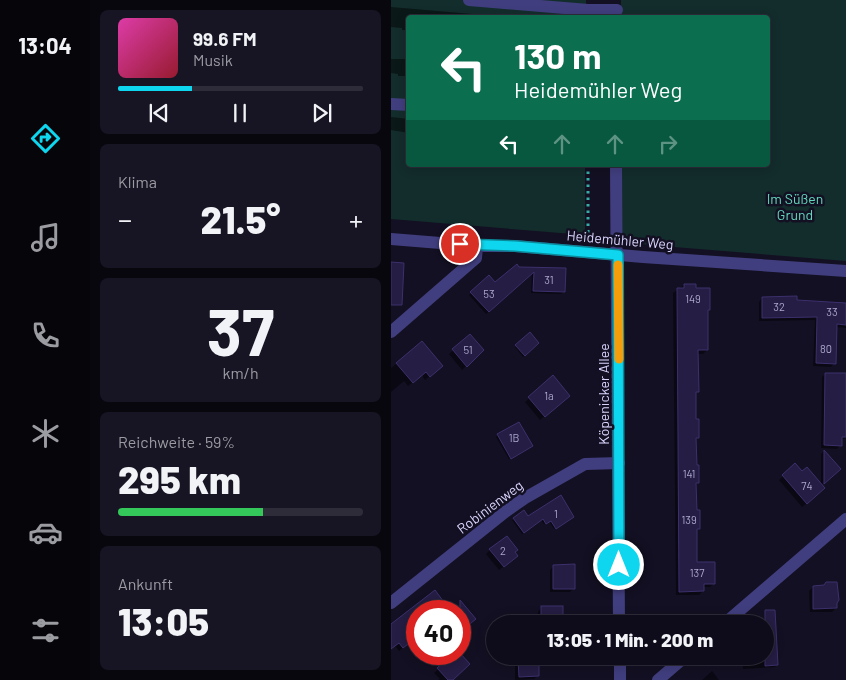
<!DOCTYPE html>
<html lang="de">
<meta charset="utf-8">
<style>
:root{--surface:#0e0c1a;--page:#171523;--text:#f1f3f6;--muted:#9b9ba2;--line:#2e2c39;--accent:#0ed6ee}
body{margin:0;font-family:Barlow,sans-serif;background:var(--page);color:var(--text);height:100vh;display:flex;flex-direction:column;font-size:19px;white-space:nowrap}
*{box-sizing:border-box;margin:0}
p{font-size:16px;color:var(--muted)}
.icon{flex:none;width:28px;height:28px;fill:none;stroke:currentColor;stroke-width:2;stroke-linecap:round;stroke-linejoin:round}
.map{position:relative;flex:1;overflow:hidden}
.drawer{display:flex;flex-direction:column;gap:10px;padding:10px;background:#08070e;width:301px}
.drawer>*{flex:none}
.banner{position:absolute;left:15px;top:15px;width:364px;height:152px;border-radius:5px;box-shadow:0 2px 12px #0003,0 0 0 1px var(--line);background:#0b6e4f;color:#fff;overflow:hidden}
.speed{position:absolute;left:15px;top:600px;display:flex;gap:10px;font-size:25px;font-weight:700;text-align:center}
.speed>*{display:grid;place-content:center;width:65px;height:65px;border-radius:50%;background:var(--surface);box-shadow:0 2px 12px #0003,0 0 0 1px var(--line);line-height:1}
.speed .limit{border:8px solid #d22;background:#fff;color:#111}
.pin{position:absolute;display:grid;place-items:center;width:42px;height:42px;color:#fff;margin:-21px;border:2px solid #fff;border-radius:50%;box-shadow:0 1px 5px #0007}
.me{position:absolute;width:55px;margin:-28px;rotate:0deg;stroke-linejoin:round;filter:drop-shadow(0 0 4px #0008)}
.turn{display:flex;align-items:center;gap:18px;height:105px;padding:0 25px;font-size:22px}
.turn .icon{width:65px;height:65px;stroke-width:2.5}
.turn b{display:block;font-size:35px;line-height:42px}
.lanes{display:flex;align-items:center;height:48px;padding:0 25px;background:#0003;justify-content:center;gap:25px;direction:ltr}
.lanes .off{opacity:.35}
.big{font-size:38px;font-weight:800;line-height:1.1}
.drawer .tile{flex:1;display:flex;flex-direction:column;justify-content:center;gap:8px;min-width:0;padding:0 18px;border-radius:8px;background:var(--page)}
.drawer .dial{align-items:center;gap:0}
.dial b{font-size:65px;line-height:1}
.song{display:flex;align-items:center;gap:15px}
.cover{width:60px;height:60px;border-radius:8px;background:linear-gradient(135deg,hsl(320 70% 55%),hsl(350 70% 35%))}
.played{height:5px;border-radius:2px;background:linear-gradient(90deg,var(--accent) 30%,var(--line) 30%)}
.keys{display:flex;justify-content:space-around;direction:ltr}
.heat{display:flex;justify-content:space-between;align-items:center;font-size:28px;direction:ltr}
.charge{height:8px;border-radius:4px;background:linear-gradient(90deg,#34c759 59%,var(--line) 0)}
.trip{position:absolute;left:95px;top:615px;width:288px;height:50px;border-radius:25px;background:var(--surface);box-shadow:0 2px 12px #0003,0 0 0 1px var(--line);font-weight:800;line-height:50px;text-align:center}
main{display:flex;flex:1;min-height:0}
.tabs{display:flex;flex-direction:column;width:90px;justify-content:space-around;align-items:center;background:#06050a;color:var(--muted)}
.tabs .icon{width:35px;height:35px}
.tabs .active{color:var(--accent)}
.tabs b{font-size:22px;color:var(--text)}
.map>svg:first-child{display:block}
.green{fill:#132d2c}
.shadow{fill:#0007}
.building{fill:#251d43;stroke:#3d306d}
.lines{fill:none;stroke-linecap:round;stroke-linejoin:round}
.path{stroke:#36aea8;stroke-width:3;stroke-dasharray:2.5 4;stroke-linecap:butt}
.minor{stroke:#413e7f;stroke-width:12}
.route-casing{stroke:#098b9b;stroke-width:12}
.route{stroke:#0ed6ee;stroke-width:9}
.slow{stroke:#f59e0b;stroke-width:9}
.labels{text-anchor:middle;stroke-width:5;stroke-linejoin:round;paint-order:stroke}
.number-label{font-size:11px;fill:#aca6ce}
.park-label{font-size:14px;fill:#64d8bc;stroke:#131023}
.street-label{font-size:14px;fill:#d9d4fc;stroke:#131023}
</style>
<main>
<nav class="tabs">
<b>13:04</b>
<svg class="icon active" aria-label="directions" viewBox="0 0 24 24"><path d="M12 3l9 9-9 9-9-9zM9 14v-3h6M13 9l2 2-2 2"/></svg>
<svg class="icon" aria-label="music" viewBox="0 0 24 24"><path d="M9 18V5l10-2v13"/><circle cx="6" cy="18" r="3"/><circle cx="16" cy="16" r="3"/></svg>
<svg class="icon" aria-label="phone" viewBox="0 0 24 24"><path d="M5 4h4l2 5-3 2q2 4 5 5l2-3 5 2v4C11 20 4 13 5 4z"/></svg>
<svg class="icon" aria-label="climate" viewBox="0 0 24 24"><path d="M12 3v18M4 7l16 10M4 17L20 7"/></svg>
<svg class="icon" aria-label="car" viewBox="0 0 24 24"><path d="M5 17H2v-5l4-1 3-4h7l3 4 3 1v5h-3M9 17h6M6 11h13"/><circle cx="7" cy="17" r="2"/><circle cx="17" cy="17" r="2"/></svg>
<svg class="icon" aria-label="filters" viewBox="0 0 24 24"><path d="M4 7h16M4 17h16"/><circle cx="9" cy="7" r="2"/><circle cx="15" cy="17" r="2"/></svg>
</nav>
<section class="drawer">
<div class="tile">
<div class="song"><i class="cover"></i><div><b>99.6 FM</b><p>Musik</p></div></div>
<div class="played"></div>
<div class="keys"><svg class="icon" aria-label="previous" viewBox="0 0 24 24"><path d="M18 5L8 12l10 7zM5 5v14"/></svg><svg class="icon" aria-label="pause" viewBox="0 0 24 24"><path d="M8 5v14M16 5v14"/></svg><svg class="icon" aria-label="next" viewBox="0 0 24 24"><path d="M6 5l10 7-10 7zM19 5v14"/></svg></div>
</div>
<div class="tile"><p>Klima</p>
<div class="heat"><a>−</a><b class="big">21.5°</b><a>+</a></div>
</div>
<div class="tile dial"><b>37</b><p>km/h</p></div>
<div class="tile"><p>Reichweite · 59%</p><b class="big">295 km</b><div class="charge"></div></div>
<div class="tile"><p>Ankunft</p><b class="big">13:05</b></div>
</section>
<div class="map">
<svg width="455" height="680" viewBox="0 0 455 680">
<rect width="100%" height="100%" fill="#131023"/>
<!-- green -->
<g class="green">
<path d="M0 0H195V17L18 18V165H194V235L0 219Z"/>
<path d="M230 0H455V261L258 245 231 241V165H376V18L230 17Z"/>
</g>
<!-- shadow -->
<g class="shadow">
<path d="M0 7 105 16V18H18V30H11V28L0 27Z"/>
<path d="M0 59H18V76H7V74L0 73Z"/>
<path d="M0 117 18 119V133L0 130Z"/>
<path d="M128 268 173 270V292L170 294 140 293 141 272 95 314 78 295 97 277 104 284Z"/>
<path d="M293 285 304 289 318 310 316 312V350L312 354H306V391L304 394V420L307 437 304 440 307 483 304 485 305 511 308 528 304 532 305 563 323 583 319 587H312V591L308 595H285L282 293Z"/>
<path d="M371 298 455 304V328L445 327 443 363 440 367 422 366 424 320 368 321V302Z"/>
<path d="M139 334 147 343 132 357 124 347Z"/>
<path d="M79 336 91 350 71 370 58 354Z"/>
<path d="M31 343 46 370 34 380 31 375 17 386 13 381 0 392V368Z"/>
<path d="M434 374H455V438L449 440V445L446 449 430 448 431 377Z"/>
<path d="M162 377 174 399 149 420 134 402Z"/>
<path d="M107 435 138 447 118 459 105 437Z"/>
<path d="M433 451 445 472 430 485 429 492 411 507 388 480 404 465 411 473 430 485V454Z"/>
<path d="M137 517 180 519 163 529 158 521 153 524 150 520 131 534 121 520Z"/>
<path d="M99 550 121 560 108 570 95 554Z"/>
<path d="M163 566 183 588 179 592H159V570Z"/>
<path d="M422 587 445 608 441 612H419L418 591Z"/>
<path d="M44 592 50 609 47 611H26V627L17 634 18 643 8 651 4 646 0 649V625Z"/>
<path d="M150 608 171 624H146L147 612Z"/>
<path d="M384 634 386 665 384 667 352 669 351 656H374V635Z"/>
<path d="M64 654H68L61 680H47L49 679 43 673Z"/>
<path d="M195 656H207V660L206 662H195Z"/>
<path d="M128 660 147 675 143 679 124 680V664Z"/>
<path d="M321 671 328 680H311Z"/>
</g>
<!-- building -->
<g class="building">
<path d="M0 262 13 263 11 305H0Z"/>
<path d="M126 264 128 267 175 268 174 292 142 291 143 272 98 312 79 292 98 275 104 282Z"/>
<path d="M293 284H305V288H319V310H317V350H307L308 392H305V419H308V438H305L306 465H308V483H305L306 510H309V529H306V562H324V584H313V591L288 592 286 288H293Z"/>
<path d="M406 296V300L455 303V325L446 324 445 364 425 363 426 317 371 318V297Z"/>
<path d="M139 332 148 343 134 356 124 345Z"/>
<path d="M79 334 93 350 76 367 61 349Z"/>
<path d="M31 341 52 366 39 377 35 372 22 383 5 363Z"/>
<path d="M434 373H455V437H451V446L433 445Z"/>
<path d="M162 375 179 396 154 417 137 397Z"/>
<path d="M128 422 142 446 120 459 106 434Z"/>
<path d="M433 450 450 469 433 484Z"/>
<path d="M404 463 411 471 416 467 434 488 416 504 391 475Z"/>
<path d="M170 495 183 517 165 529 160 521 155 524 152 519 133 533 122 518 133 510 137 516Z"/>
<path d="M116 536 127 550 124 552 127 556 113 567 98 549Z"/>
<path d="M184 564V589H162V565Z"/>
<path d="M435 582H446L448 600 446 603V608L422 609V586L433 585Z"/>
<path d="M44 590 55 605 47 611H26V637L12 648 8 643 0 649V624Z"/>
<path d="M69 600 85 619 69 632Z"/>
<rect x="150" y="606" width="22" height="18"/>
<path d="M374 610H384L387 665 374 666Z"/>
<path d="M69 653 79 664 62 680H57L46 668 62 654Z"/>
<path d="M127 659H148V676L128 677Z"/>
</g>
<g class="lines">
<!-- path -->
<path class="path" d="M197 239V165"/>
<!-- minor -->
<g class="minor">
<path d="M78 0 197 10H226"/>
<path d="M0 104 18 105"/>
<path d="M225 165 228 624"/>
<path d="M0 239 86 246H124L252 257 455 271"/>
<path d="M0 332 85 258 86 246"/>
<path d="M0 603 114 512 134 498 194 464 228 463"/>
<path d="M333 624 455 519"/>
<path d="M229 656V680"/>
<path d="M267 680 295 656"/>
</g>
</g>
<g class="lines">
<!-- route casing -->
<g class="route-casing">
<path id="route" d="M69 244 124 246 227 255 228 565"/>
</g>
<!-- route -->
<use href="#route" class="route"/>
<!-- slow -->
<path class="slow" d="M227 265 228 359"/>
</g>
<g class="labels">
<!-- number labels -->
<g class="number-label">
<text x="158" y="284">31</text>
<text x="98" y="298">53</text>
<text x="302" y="303">149</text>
<text x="388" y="311">32</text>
<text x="441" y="316">33</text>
<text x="435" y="353">80</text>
<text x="77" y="354">51</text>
<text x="158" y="400">1a</text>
<text x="123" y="442">1B</text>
<text x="298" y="478">141</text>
<text x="416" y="490">74</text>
<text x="165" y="518">1</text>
<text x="298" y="524">139</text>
<text x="112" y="555">2</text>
<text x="306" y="577">137</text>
</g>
<!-- park labels -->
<g class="park-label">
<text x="404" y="204">Im Süßen<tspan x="404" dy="16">Grund</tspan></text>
</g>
<!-- street labels -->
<g class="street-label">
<text transform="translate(229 240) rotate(5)" y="5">Heidemühler Weg</text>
<text transform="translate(213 394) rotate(-90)" y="5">Köpenicker Allee</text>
<text transform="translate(99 507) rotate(-37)" y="5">Robinienweg</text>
</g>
</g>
</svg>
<div class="speed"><div class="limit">40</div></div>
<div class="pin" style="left:69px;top:244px;background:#d93025"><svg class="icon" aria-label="arrive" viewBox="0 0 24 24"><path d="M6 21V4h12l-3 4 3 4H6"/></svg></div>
<svg class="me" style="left:228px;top:565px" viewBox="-20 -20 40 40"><circle r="17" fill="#0ed6ee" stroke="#fff" stroke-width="3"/><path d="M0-11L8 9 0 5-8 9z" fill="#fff"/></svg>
<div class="trip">13:05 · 1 Min. · 200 m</div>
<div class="banner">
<div class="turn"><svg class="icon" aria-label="left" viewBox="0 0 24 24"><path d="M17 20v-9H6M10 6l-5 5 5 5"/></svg><div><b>130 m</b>Heidemühler Weg</div></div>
<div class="lanes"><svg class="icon" aria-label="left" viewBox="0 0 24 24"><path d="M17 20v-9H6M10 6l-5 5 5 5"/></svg><svg class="icon off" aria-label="ahead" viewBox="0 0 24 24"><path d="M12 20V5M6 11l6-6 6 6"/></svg><svg class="icon off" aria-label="ahead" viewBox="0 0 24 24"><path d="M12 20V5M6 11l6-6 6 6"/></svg><svg class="icon off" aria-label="right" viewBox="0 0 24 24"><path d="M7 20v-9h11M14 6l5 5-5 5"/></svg></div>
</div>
</div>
</main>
